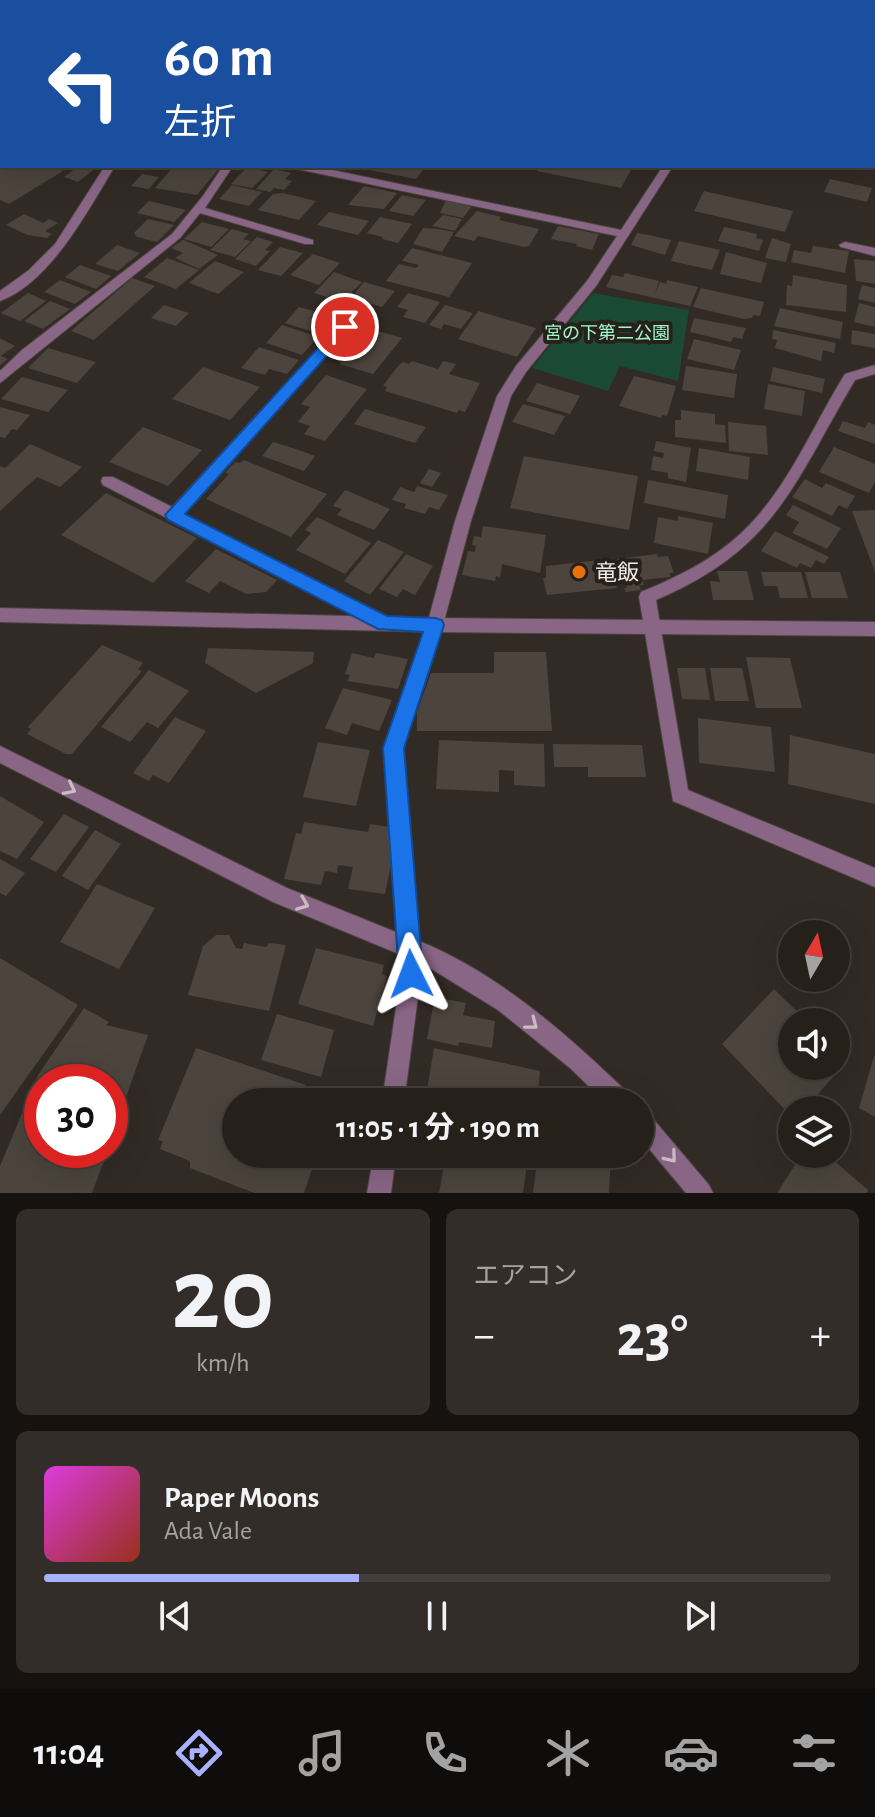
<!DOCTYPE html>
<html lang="ja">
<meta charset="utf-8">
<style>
:root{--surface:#26201b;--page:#322d28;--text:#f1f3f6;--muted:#a4a3a3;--line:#423e3a;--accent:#a7b1fc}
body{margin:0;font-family:"Alegreya Sans","Noto Sans JP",sans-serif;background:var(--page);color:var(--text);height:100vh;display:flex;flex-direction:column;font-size:30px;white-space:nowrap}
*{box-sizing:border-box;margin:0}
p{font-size:26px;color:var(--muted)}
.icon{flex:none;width:44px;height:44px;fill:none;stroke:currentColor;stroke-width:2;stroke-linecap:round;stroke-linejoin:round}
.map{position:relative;height:1193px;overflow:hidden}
.drawer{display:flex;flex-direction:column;gap:16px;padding:16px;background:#15120f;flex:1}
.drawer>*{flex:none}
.top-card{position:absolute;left:0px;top:0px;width:876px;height:168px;box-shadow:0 8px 32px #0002,0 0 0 2px var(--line);background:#1a4fa0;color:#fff;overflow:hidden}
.needle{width:52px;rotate:9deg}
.fabs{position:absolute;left:778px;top:920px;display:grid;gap:16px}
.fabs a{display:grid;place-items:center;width:72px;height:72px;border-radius:50%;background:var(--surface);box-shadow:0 8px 32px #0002,0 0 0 2px var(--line);font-size:40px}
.speed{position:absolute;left:24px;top:1064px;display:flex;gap:16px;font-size:40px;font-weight:700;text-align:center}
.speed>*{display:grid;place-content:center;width:104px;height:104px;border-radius:50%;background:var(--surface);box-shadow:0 8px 32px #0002,0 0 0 2px var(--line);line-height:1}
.speed .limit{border:12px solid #d22;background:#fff;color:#111}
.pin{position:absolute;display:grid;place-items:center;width:68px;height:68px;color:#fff;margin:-34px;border:4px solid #fff;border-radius:50%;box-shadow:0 2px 8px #0007}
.me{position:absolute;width:88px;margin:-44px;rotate:357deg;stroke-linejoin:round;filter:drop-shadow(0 0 6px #0008)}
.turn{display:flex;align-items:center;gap:28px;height:168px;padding:0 32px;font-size:36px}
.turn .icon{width:104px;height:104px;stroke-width:2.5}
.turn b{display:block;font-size:56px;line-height:68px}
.big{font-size:60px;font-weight:700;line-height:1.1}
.drawer .card{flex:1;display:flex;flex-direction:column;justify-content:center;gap:12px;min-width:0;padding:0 28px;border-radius:12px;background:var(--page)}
.drawer .dial{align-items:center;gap:0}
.dial b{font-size:104px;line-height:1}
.song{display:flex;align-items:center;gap:24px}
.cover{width:96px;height:96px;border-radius:12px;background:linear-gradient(135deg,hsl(300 70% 55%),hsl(10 70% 35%))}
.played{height:8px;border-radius:4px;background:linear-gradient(90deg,var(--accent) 40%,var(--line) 40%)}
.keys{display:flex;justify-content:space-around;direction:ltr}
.heat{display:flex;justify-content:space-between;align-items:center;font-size:44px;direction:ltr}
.drawer .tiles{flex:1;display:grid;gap:16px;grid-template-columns:1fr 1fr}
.card:last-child{grid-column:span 2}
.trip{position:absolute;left:222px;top:1088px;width:432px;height:80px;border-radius:40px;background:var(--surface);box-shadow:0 8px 32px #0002,0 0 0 2px var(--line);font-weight:700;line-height:80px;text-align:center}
.dock{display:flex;height:128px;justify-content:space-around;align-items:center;background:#0f0d0b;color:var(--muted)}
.dock .icon{width:56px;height:56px}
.dock .selected{color:var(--accent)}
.dock b{font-size:36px;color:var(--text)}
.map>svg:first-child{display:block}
.green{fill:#1a4a33}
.building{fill:#4c443d}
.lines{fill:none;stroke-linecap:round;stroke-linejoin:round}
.service-casing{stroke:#4c453f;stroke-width:2}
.minor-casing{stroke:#4c453f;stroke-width:2}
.tertiary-casing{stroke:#4c453f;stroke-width:2}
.secondary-casing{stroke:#4c453f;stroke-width:2}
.service{fill:#896686;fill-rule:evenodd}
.minor{fill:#896686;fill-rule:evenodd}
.tertiary{fill:#896686;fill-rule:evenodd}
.secondary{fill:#be86ba;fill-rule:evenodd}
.oneway{stroke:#cbbcc4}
.route{fill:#1a73e8;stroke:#114b97;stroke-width:2}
.food-dot{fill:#e8710a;stroke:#28211b;stroke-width:3}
.labels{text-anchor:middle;stroke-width:8;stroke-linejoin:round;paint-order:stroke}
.far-park-label{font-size:18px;fill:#9cf9c8;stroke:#28211b}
.poi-label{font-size:22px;fill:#efeae6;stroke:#28211b;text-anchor:start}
</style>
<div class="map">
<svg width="875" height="1193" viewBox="0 0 875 1193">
<rect width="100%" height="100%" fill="#322a24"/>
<!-- green -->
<path class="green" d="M593 293 689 310 678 381 620 366 608 391 532 368Z"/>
<!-- building -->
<g class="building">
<path d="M6 166H51L63 171 9 204 0 200V170Z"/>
<path d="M79 166H98L78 182 64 177Z"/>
<path d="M174 166H221L197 195 155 188Z"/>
<path d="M368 166H426L416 179 365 169Z"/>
<path d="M541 166H633L621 188 537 171Z"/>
<path d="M247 167 268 172 252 188 231 184Z"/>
<path d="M274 169 291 173 285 179 292 181 284 190 274 188 270 192 256 189Z"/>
<path d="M142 174 159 177 149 189 131 186Z"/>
<path d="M830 179 872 188 867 202 824 192Z"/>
<path d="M232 185 262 192 249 206 219 199Z"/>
<path d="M364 186 397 193 384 209 348 205Z"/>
<path d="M704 191 793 211 785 232 694 211Z"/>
<path d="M283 193 316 201 299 220 258 210 273 194Z"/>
<path d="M402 195 426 200 413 216 389 211Z"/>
<path d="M446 200 472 206 463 218 440 213Z"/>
<path d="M149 201 186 210 174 222 137 213Z"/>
<path d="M477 211 501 217 499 220 539 229 529 246 524 247 478 236 474 241 454 236Z"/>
<path d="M329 212 369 221 358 235 317 225Z"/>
<path d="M24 214 43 223 49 219 58 223 45 231 52 234 47 238 28 235 6 225Z"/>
<path d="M443 215 462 219 455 231 432 226Z"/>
<path d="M380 217 412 224 398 243 382 239 383 237 367 233Z"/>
<path d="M148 219 174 225 157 242 137 237 134 233Z"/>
<path d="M202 222 229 229 211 247 184 239Z"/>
<path d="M558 226 599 234 592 250 576 246 577 244 551 239Z"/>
<path d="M724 227 757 234 756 238 763 240 759 251 718 241Z"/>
<path d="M423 228 438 229 454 232 442 252 413 244Z"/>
<path d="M232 229 249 234 243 239 251 241 235 257 210 250Z"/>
<path d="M637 233 649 235 671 240 665 255 631 245Z"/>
<path d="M257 237 273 242 265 250 270 251 256 266 235 259Z"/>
<path d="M772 238 791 244 786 262 765 258Z"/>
<path d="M183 240H184L218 255 199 269 175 258 183 253 171 248Z"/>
<path d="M679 241 720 250 712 270 671 261Z"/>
<path d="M117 245 140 253 118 271 95 264Z"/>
<path d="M813 246 849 251 845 273 791 262 794 250 811 253Z"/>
<path d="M280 247 303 253 281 276 258 270Z"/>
<path d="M412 248 472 263 449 297 386 281 399 264 416 268 419 265 402 261Z"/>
<path d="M726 252 767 263 761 283 720 274Z"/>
<path d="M313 254 340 263 319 285 290 275Z"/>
<path d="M167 258 197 269 199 270 176 289 144 277Z"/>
<path d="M854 259 875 261V284L856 281Z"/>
<path d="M215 261 244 272 218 294 189 283Z"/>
<path d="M80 265 111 276 96 289 65 277Z"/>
<path d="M334 272 362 282 342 302 314 293Z"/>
<path d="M625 273 659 281 655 294 660 282 666 284 667 280 698 287 690 306 606 287 612 275 623 277Z"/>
<path d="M793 275 847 285 846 312 786 305 787 285 792 286Z"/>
<path d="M132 278 155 286 94 340 71 331Z"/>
<path d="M60 280 91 292 75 304 44 292Z"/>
<path d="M364 282 395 291 382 307 351 298Z"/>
<path d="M862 285 875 288V303L858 299Z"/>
<path d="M701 288 764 302 760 316 753 315 752 318 744 319 693 307Z"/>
<path d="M28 293 46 301 20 321 1 313Z"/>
<path d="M408 293 440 302 425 323 403 317 408 310 397 307Z"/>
<path d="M50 301 70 309 43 329 24 321Z"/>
<path d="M859 303 875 307V327L854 322Z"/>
<path d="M164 305 189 313 176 326 151 318Z"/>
<path d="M445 305 473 313 461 329 444 324 441 329 429 325Z"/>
<path d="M299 307 337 317 325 331 317 328 310 331 285 323Z"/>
<path d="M780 308 843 322 840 339 774 326Z"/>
<path d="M478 311 536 328 517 357 458 339Z"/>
<path d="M694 318 746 328 742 339 733 337 731 342 690 332Z"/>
<path d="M282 325 318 337 302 355 266 343Z"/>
<path d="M368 328 402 338 373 374 339 364Z"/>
<path d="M773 330 836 343 834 353 823 350 821 361 775 348 777 340 772 339Z"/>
<path d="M852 330 875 334V348L851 344Z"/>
<path d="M0 338 15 346 1 356 8 359 0 365Z"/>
<path d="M694 339 741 350 734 370 687 359Z"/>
<path d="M259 347 299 360 287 374 269 369 265 375 241 368Z"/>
<path d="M48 348 96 362 77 383 28 368Z"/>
<path d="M412 361 438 369 443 361 456 364 449 374 480 383 465 412 459 410 457 413 385 391 387 387 383 386 398 366 403 362 409 364Z"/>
<path d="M686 366 737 374 734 398 682 390Z"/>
<path d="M203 367 260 387 230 420 172 399Z"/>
<path d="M773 367 825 379 822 393 770 381Z"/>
<path d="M326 375 367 389 325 441 304 434 310 426 298 422 310 407 301 404Z"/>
<path d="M634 376 676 386 667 416 662 415 661 418 619 406Z"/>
<path d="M22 377 68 390 48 412 1 399Z"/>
<path d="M537 383 580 396 570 414 526 401Z"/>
<path d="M768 384 805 391 802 416 764 409Z"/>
<path d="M523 404 565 416 554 435 512 422Z"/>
<path d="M0 407 30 415 17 430 12 429 5 438 0 437Z"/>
<path d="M365 409 426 427 415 443 354 424Z"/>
<path d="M681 410 715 414V424L725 425 726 443 675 437V420H681Z"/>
<path d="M843 421 865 428 868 422 875 425V444L838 431Z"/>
<path d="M728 422 766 426 768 455 729 451Z"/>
<path d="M143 427 202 450 168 486 109 462Z"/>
<path d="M656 441 691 448 686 482 668 478V473L651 470 653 456 663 458 664 453 654 451Z"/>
<path d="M273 442 296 449 315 456 304 471 262 456Z"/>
<path d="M30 444 82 467 60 487 37 477 0 511V466L5 468Z"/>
<path d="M834 447 875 464V482L869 493 819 472Z"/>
<path d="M699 448 750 457 748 480 696 471Z"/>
<path d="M524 456 638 476 629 530 510 508Z"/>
<path d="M244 460 327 494 291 537 206 499 229 474 225 473 235 462 240 463Z"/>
<path d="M429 469 441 473 432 487 420 483Z"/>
<path d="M805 479 822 488 826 483 855 496 847 509 839 505 832 516 792 497Z"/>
<path d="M648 480 728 495 725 519 644 503Z"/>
<path d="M417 486 448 495 439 510 429 507 425 514 404 508 406 504 392 500 400 487 414 492Z"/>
<path d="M345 490 390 509 374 530 337 515 342 509 333 506Z"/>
<path d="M106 493 197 538 153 583 61 535Z"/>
<path d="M793 505 841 528 827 549 792 533 799 522 786 515Z"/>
<path d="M875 510V572L852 511Z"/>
<path d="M678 516 713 523 708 554 654 543 658 517 678 521Z"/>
<path d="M317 517 371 543 345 574 296 550 311 533 305 530Z"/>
<path d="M483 526 546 535 540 573 502 564 500 577 496 576 495 581 462 575 468 551 475 552 476 546 472 545 474 536 481 537Z"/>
<path d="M775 531 829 557 824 564 816 560 811 568 800 563 797 568 761 551Z"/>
<path d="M378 540 404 552 370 595 344 581Z"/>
<path d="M216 549 277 580 266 592 246 594 220 581 209 593 185 581Z"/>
<path d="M406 554 433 566 415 595 403 589 397 597 379 589Z"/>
<path d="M657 554 658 557 668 556 674 573H669L671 577 643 580 644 585H639L641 590 626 592 624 588H627L617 559Z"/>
<path d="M609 559 617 588 547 595 543 578H546V566Z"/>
<path d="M717 571H747L754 600H713L710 581 720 582Z"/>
<path d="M761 572H801L808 598H780L777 586H764Z"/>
<path d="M805 572H840L848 598H812Z"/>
<path d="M102 645 143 663 138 669 142 671 72 754H66L27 734 31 729 28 727Z"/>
<path d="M208 648 314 652 313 663 256 693 205 663Z"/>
<path d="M494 652H546L552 731H417V712L431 673H494Z"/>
<path d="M352 653 374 658 376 653 408 659 398 689 347 681 350 675 345 674Z"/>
<path d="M746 657 790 658 802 708H756Z"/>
<path d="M677 668H705L710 700 682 699Z"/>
<path d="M710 668H742L749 701H715Z"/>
<path d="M149 670 189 691 158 728 147 722 130 742 101 727Z"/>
<path d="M343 688 392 700 379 731 352 723 347 735 325 728Z"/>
<path d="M175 717 206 731 169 783 153 775 149 781 133 773Z"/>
<path d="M698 718 771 727 775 772 699 763Z"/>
<path d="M790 735 875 754V804L788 784Z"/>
<path d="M439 740 544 744 545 787 514 785V771L499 770V792L436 789Z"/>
<path d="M318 742 370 750 356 806 303 797Z"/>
<path d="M553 744 642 745 646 777H588V767H554Z"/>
<path d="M0 796 44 822 17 859 0 851Z"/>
<path d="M64 814 89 827 56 872 30 859Z"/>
<path d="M304 822 368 832 370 824 390 827 393 855 385 894 348 889 353 867 338 865 337 873 325 871 321 885 284 879 296 833 301 834Z"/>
<path d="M95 830 121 844 88 890 62 876Z"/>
<path d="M0 859 25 873 6 896 0 893Z"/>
<path d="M97 884 155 908 119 969 60 942Z"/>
<path d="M216 935H229L236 948 242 949 244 943 266 947 269 943 286 945 269 1011 188 995 203 946Z"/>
<path d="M316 948 384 965 382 974 387 976 373 1026 298 1004Z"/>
<path d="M0 958 78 1005 0 1115Z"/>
<path d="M774 989 808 1022H792V1066H836V1050L847 1061 804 1110H792V1117L722 1044Z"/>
<path d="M435 997 466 1003 463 1015 495 1021 492 1048 459 1042 458 1046 427 1039Z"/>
<path d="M84 1008 109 1022 106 1025 148 1035 110 1142V1082H42V1150H108L92 1193H0V1166L38 1075Z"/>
<path d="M277 1014 334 1030 321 1077 261 1060Z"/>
<path d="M196 1048 306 1085 303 1094 324 1102H236V1154H317L304 1193H254L190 1168V1161L160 1149 163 1141 158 1140Z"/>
<path d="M434 1048 540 1071 537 1102H425Z"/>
<path d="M874 1056H875V1117L859 1108Z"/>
<path d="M545 1093 580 1101V1102H544Z"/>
<path d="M446 1154H487L527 1163 523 1193H439Z"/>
<path d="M538 1154H611L609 1193H533Z"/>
<path d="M802 1154H826L868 1190 867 1193H777Z"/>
</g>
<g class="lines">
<!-- service casing -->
<g class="service-casing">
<path id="service" d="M362 0H379L381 2H364Z"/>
</g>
<!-- minor casing -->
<g class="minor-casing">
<g id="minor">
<path d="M41 0H55L57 2H43Z"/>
<path d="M711 0H730L732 2H713Z"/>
<path d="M0 106 2 107V113L0 112Z"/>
<path d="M105 166H115C88 210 51 282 0 301V291L29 270 55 244Z"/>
<path d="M223 166H233L205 208 313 240V244H305L200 213 180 238 0 383V371L22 350 172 234 203 196Z"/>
<path d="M292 166H313L621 230 663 166H673L596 286 526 372 511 396 471 521 443 625 403 748 419 941C498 973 568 1035 629 1094L632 1102H605L570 1068 498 1010 420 962 421 974 404 1102H382L401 974 399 954 273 902 0 763V746L287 888 398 933 385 748 427 625 455 521 497 396 516 366 587 281 617 236 297 169Z"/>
<path d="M845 242 875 248V256L841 247 839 245Z"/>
<path d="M345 323 349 324V330L184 514 391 619 393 624 391 629 385 631 103 485 101 481 103 477H113L172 507 341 324Z"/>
<path d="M875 365V374L855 380C793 484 776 549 656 600L688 790 875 868V887L673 801 639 597 641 592C683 575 724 554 754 520 793 477 815 422 845 374Z"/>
<path d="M640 1110 648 1113 709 1185 713 1193H686L640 1138Z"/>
<path d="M374 1154H396L391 1193H367Z"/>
</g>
</g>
<!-- tertiary casing -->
<g class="tertiary-casing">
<path id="tertiary" d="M0 608 435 618 875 622V636L435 632 0 622Z"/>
</g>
<!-- secondary casing -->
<g class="secondary-casing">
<path id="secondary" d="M2 39V45L0 46V40Z"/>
</g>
<!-- service -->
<use href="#service" class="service"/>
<!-- minor -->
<use href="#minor" class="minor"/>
<!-- tertiary -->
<use href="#tertiary" class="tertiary"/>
<!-- secondary -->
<use href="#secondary" class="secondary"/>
</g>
<!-- one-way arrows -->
<defs><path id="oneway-chevron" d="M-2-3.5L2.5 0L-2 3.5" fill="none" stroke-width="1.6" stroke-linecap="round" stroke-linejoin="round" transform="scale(2)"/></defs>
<g class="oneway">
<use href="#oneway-chevron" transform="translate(70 789) rotate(27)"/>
<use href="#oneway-chevron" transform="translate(303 904) rotate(22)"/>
<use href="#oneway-chevron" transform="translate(532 1024) rotate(38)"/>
<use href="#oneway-chevron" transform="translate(671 1157) rotate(50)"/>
</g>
<!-- route -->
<path class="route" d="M345 323 353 327 350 330 185 514 387 616 435 618 442 620 444 625 404 748 423 974 419 983 411 986 403 983 399 974 383 748 423 632 378 629 168 520 165 515 340 324Z"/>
<!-- markers -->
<circle class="food-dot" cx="579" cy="572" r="8"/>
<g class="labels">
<!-- far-park labels -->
<g class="far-park-label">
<text x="607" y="339">宮の下第二公園</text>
</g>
<!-- poi labels -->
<g class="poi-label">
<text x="595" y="580">竜飯</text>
</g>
</g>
</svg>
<div class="fabs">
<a><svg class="needle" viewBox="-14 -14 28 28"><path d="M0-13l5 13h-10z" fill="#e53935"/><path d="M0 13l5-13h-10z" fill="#a4a3a3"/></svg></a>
<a><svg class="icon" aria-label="sound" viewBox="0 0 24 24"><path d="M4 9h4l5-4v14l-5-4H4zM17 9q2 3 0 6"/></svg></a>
<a><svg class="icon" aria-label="layers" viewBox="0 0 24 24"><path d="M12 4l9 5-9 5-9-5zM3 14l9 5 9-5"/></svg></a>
</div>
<div class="speed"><div class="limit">30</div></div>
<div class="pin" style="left:345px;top:327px;background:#d93025"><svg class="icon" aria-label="arrive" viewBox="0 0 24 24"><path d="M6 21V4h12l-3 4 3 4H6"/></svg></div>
<svg class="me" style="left:411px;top:974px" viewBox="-20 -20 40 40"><path d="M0-17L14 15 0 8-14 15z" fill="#1a73e8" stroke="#fff" stroke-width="4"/></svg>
<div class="trip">11:05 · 1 分 · 190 m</div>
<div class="top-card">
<div class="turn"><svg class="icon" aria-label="left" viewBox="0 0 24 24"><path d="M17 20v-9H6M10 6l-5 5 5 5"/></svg><div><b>60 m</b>左折</div></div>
</div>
</div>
<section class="drawer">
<div class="tiles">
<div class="card dial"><b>20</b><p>km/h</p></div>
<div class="card"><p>エアコン</p>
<div class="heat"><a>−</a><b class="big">23°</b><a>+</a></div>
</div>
<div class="card">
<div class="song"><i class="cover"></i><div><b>Paper Moons</b><p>Ada Vale</p></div></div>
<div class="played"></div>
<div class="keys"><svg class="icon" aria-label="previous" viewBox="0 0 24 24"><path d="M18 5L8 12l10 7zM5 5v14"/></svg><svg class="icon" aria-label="pause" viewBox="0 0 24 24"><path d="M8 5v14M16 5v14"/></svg><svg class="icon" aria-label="next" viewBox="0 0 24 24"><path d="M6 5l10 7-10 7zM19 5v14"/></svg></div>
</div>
</div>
</section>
<nav class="dock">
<b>11:04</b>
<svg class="icon selected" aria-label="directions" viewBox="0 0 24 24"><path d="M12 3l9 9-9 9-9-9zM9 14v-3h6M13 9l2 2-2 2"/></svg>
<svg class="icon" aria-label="music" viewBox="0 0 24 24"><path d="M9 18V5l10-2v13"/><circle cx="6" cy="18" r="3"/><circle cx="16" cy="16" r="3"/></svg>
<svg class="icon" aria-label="phone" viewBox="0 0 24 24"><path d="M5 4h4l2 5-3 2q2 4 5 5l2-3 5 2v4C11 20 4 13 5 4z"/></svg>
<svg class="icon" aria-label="climate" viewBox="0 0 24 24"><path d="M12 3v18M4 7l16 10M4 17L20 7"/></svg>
<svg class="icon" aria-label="car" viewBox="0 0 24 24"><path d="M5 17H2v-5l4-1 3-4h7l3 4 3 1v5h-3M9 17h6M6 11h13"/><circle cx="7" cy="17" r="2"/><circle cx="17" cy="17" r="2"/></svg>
<svg class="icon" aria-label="filters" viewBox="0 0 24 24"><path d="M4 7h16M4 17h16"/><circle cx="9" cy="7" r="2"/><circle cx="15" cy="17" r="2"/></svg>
</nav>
